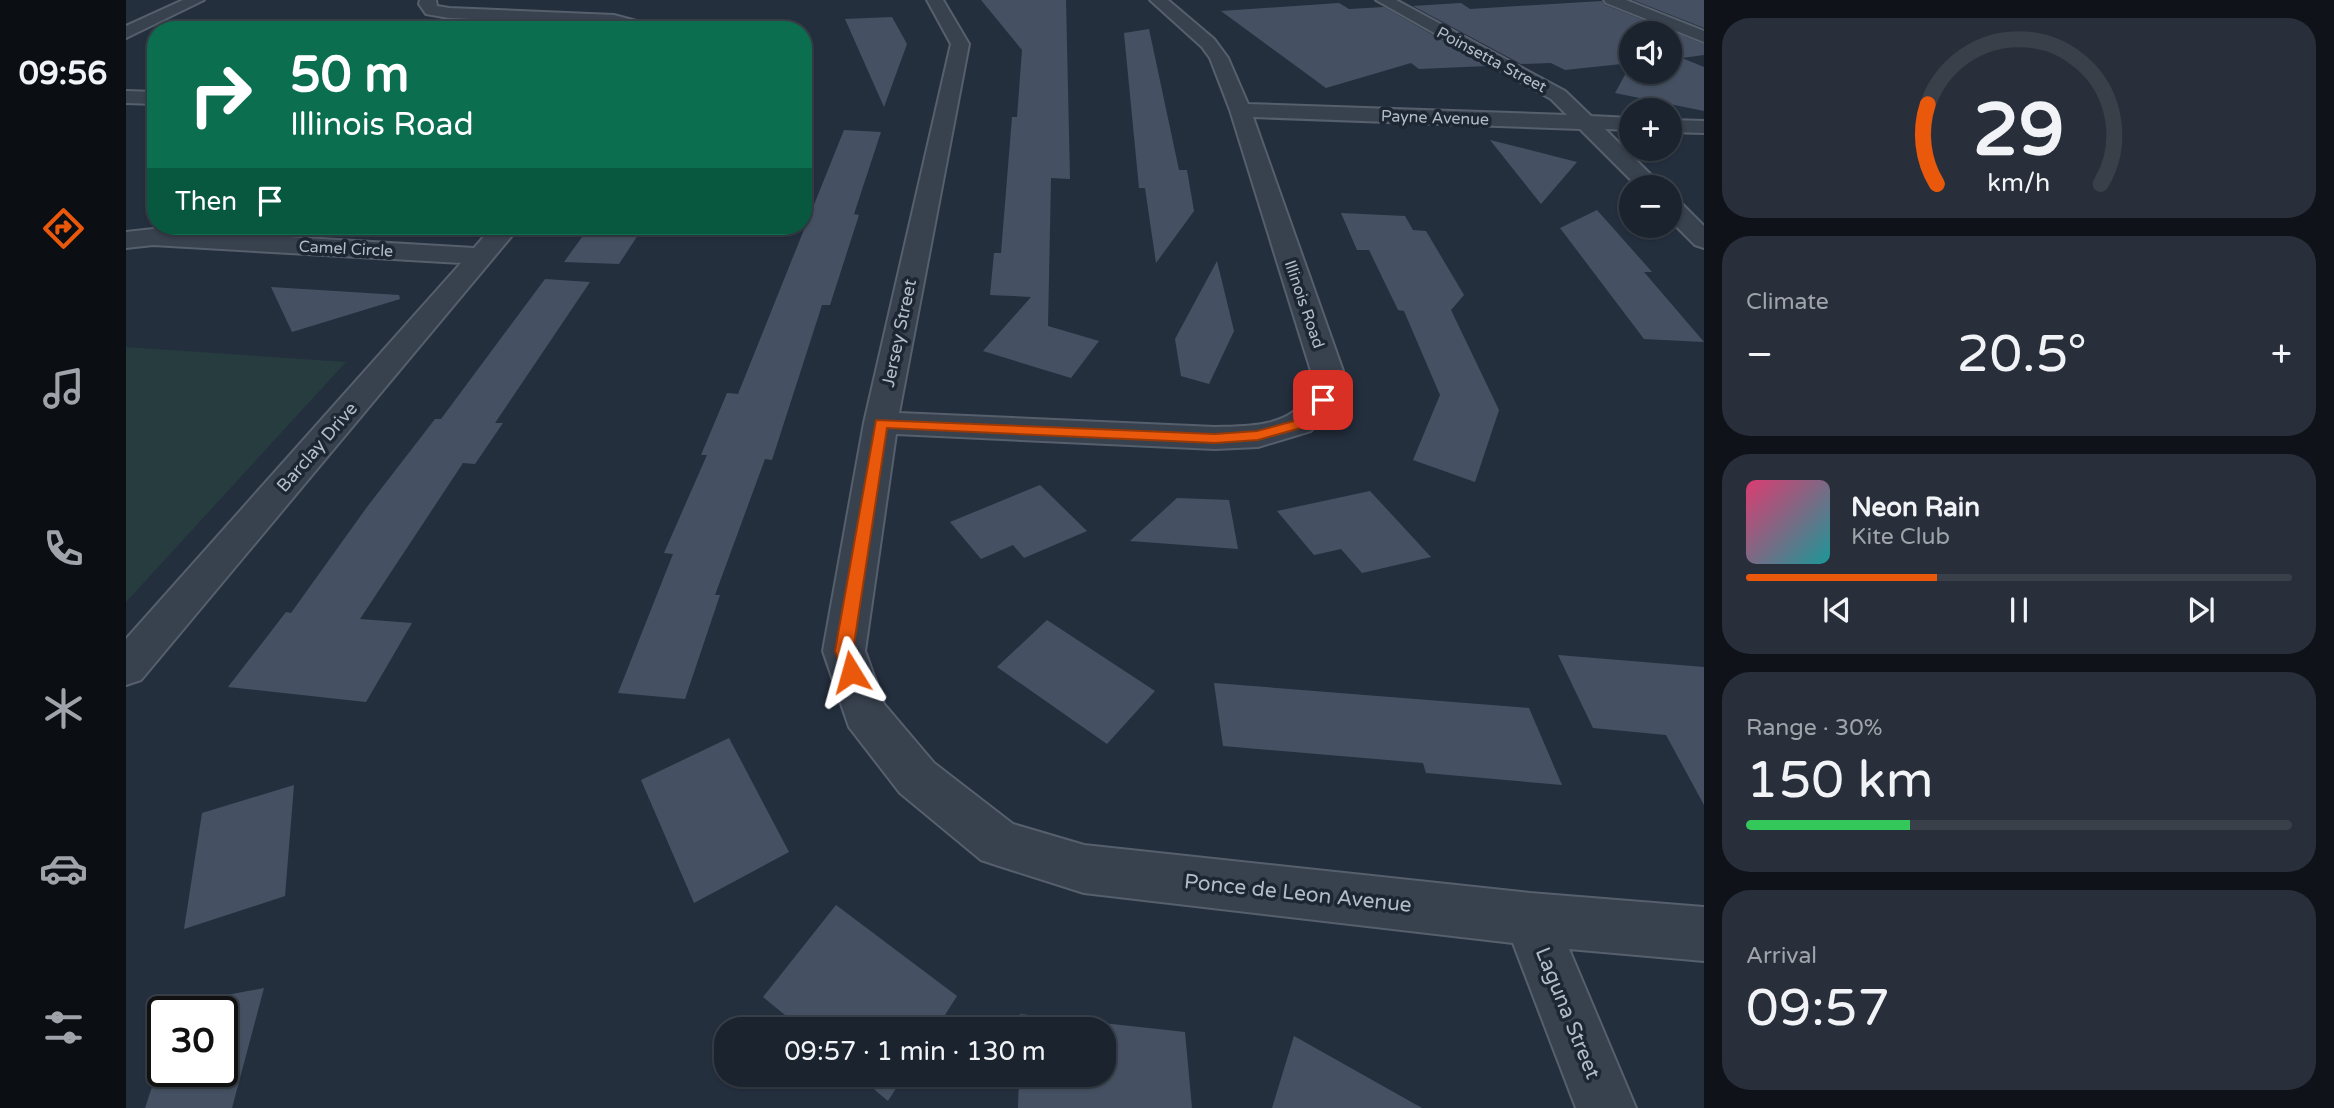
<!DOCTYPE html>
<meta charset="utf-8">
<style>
:root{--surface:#1b232e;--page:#282f3a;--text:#f1f3f6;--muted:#a0a4aa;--line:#39404a;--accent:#ea580c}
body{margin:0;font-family:"Varela Round",sans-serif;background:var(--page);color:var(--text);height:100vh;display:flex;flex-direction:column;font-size:26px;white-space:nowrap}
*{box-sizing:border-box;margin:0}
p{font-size:23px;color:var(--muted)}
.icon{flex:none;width:38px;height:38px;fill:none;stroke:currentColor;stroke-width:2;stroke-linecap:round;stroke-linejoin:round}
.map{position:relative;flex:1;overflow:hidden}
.side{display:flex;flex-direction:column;gap:18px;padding:18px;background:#0f1319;width:630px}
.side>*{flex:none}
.guide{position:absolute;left:21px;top:21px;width:665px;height:214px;border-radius:28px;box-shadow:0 2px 5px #0004,0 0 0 2px var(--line);background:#0b6e4f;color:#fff;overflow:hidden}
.buttons{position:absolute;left:1493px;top:21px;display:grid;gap:14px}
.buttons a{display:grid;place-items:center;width:63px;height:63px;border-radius:50%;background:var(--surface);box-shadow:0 2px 5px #0004,0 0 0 2px var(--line);font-size:35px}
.speed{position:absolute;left:21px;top:996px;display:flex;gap:14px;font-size:35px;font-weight:700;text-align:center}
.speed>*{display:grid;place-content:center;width:91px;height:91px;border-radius:50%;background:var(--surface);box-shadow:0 2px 5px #0004,0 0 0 2px var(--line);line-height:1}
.speed .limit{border:4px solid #111;border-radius:10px;background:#fff;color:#111}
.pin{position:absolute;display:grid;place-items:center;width:60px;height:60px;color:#fff;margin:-30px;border-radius:14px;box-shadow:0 4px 10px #0006}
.me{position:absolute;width:77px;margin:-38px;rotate:352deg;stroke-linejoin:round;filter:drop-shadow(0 0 5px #0008)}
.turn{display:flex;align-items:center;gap:24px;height:147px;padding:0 28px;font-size:32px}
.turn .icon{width:91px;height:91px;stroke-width:2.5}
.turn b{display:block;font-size:49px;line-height:60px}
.then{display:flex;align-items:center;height:66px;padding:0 28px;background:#0003;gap:14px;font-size:26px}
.big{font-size:52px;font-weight:600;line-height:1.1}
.side .card{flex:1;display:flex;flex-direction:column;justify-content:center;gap:10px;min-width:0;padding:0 24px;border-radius:28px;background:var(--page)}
.side .dial{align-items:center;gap:0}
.dial svg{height:182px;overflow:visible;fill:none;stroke:var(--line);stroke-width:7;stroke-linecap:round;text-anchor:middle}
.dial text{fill:var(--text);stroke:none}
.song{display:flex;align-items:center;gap:21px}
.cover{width:84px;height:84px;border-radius:10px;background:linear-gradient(135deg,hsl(340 70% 55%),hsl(180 70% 35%))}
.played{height:7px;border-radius:4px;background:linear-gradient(90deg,var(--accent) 35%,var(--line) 35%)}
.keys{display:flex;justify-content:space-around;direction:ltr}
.heat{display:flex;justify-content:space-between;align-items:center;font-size:38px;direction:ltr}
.charge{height:10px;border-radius:5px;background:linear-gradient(90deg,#34c759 30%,var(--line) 0)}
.trip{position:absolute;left:588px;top:1017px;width:402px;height:70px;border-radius:28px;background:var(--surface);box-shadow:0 2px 5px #0004,0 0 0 2px var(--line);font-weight:600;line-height:70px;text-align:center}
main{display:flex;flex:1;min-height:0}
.tab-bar{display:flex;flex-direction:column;width:126px;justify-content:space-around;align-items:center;background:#0b0e12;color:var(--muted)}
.tab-bar .icon{width:49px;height:49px}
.tab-bar .current{color:var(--accent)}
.tab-bar b{font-size:32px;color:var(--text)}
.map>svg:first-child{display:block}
.green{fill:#263c3f}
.building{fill:#455162}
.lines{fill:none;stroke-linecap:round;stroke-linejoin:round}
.minor-casing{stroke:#565f6c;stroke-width:4}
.minor{fill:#38414e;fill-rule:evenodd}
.route{fill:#ea580c;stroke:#983908;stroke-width:2}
.labels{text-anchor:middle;stroke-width:7;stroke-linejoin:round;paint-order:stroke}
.far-street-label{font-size:16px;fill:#b4bcc9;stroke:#1d2633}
.street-label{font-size:18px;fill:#b4bcc9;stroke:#1d2633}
.near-street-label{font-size:21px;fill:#b4bcc9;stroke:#1d2633}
</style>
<main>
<nav class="tab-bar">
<b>09:56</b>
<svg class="icon current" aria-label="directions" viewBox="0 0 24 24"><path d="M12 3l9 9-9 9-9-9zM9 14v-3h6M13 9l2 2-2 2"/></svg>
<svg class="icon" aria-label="music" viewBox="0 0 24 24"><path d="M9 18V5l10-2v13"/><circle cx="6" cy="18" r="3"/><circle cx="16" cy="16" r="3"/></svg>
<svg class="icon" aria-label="phone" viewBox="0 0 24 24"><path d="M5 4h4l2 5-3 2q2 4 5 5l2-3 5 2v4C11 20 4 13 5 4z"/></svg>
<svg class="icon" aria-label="climate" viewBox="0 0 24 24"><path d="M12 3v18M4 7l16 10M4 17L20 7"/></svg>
<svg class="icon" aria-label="car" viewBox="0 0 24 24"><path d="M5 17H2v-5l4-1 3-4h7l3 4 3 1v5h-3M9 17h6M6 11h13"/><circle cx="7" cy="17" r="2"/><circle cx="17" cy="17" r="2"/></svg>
<svg class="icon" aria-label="filters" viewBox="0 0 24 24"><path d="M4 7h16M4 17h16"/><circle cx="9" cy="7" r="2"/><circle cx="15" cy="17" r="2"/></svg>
</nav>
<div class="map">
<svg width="1578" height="1108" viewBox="0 0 1578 1108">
<rect width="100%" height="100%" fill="#242f3e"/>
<!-- green -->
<path class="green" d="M0 347 220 362 0 602Z"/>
<!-- building -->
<g class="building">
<path d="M855 0H940L944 179 925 178 922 326 973 341 945 378 857 351 905 297 864 295 868 253H875L886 117H891L896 50Z"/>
<path d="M1507 0H1578V28Z"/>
<path d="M1476 1 1479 5 1578 44V55L1556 58 1578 67V111L1489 93 1505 64V72H1544V33H1505V63L1439 70 1425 63 1395 64 1287 6 1335 3 1344 9Z"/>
<path d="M1213 3 1223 9 1258 7 1361 66 1293 69 1285 63 1200 88 1095 11Z"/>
<path d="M766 17 781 44 758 107 719 19Z"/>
<path d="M1023 29 1053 170H1061L1068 211 1030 263 1019 188H1013L998 33Z"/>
<path d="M718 130 755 132 728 214 733 215 704 305H696L646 460 639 459 589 595H594L559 699 492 693 547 554 538 553 581 455H575L601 393 612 394Z"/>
<path d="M1364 140 1451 162 1415 204Z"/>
<path d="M1471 210 1526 272H1518L1578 342 1518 339 1434 228Z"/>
<path d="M1215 213 1279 216 1287 230 1300 231 1338 295 1325 310 1373 410 1349 482 1287 460 1314 395 1278 311 1272 310 1243 250H1231Z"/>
<path d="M464 226 516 229 493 264 438 262Z"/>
<path d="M1091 261 1108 331 1083 384 1055 376 1049 339Z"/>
<path d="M419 279 464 282 369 423H377L349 464 337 463 234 619 286 623 240 702 102 687 160 612 165 613 241 507 309 419H315Z"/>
<path d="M145 287 273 295 274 299 166 332Z"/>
<path d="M914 485 961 531 898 558 887 545 855 559 824 522Z"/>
<path d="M1244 491 1305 557 1236 573 1215 549 1188 555 1151 511Z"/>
<path d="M1051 498 1103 500 1112 549 1004 541Z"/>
<path d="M921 620 1029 691 981 744 871 667Z"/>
<path d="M1432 655 1578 667V805L1540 735 1467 728Z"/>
<path d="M1088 683 1403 708 1436 785 1300 773 1297 763 1097 746Z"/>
<path d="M603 738 663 852 568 903 515 780Z"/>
<path d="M168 785 159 896 58 929 76 813Z"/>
<path d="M710 905 831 996 810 1029H676L637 997Z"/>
<path d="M138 988 106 1108H19L37 1054V1071H96V1012H51L53 1004Z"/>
<path d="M894 1014 1059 1032 1066 1108H892L893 1074H978V1029H894Z"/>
<path d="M1168 1036 1296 1108H1146Z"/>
<path d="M730 1074H779L762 1101Z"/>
</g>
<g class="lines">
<!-- minor casing -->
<g class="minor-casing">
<g id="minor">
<path d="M57 0H78L0 38V26Z"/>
<path d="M294 0H310L311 6 323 8 488 15 529 26 532 30H503L487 25 323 18 300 14 293 4Z"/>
<path d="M801 0H817L843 44 773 413 1089 427C1119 426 1162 428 1180 398 1184 392 1184 379 1185 371L1104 110 1084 58 1076 47 1024 0H1042L1088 39 1102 58 1122 104 1441 115 1425 99 1250 0H1270L1439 91 1465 116 1505 118V130L1479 129 1537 187H1512L1454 129 1127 117 1217 371 1213 400 1185 431 1132 447 1089 449 770 434 739 651 758 704 808 763 887 824 958 845 1404 893 1578 907V961L1443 949 1510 1108H1450L1387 943 958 893 873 866 855 860 774 793 723 727 697 651 738 423 825 44Z"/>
<path d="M1478 0H1500L1578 31V42L1480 3Z"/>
<path d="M0 91 30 92V104L0 103Z"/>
<path d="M1544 120 1578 121V133L1544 132Z"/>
<path d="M1544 199 1553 201 1578 226V248L1569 245 1544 220Z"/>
<path d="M367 226H394L15 680 0 685V639L335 263 27 245 0 248V232L27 229 348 248Z"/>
</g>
</g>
<!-- minor -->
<use href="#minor" class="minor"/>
</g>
<!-- route -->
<path class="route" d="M1197 395 1204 400 1178 427 1132 440 1089 443 761 428 727 651 734 672 731 677 725 679 719 677 709 651 750 420 1089 434 1131 431 1168 421 1192 397Z"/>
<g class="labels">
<!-- far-street labels -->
<g class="far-street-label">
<text transform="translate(1366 59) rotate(28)" y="6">Poinsetta Street</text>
<text transform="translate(1309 117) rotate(2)" y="6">Payne Avenue</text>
<text transform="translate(220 248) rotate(3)" y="6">Camel Circle</text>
<text transform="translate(1179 304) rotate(71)" y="6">Illinois Road</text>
</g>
<!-- street labels -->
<g class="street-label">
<text transform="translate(773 333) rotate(-78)" y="6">Jersey Street</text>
<text transform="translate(191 447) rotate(-49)" y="6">Barclay Drive</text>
</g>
<!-- near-street labels -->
<g class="near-street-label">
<text transform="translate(1172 893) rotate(6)" y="7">Ponce de Leon Avenue</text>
<text transform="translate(1442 1013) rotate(68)" y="7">Laguna Street</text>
</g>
</g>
</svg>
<div class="buttons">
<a><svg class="icon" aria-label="sound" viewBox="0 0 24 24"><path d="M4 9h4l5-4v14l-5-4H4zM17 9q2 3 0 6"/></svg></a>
<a>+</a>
<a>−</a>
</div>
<div class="speed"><div class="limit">30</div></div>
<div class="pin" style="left:1197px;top:400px;background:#d93025"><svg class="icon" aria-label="arrive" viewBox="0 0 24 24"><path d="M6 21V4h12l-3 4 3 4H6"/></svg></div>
<svg class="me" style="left:725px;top:672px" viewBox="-20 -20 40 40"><path d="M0-17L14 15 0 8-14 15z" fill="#ea580c" stroke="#fff" stroke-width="4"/></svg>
<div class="trip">09:57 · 1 min · 130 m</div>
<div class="guide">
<div class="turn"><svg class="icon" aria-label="right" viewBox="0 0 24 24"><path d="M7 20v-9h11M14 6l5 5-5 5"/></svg><div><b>50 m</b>Illinois Road</div></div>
<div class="then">Then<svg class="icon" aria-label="arrive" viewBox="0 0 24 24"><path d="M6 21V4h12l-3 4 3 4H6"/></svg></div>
</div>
</div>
<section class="side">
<div class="card dial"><svg viewBox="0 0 100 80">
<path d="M14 69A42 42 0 1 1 86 69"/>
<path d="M14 69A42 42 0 0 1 10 34" stroke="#ea580c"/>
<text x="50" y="56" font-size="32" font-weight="700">29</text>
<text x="50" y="72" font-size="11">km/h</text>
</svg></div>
<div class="card"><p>Climate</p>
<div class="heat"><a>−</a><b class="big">20.5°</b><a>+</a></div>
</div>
<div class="card">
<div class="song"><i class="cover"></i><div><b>Neon Rain</b><p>Kite Club</p></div></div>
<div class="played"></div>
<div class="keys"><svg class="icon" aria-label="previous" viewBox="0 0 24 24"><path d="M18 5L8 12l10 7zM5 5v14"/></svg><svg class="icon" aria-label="pause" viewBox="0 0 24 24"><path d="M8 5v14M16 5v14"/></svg><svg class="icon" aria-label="next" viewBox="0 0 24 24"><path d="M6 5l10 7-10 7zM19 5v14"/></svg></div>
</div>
<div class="card"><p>Range · 30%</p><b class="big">150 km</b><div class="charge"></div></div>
<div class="card"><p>Arrival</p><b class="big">09:57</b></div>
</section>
</main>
